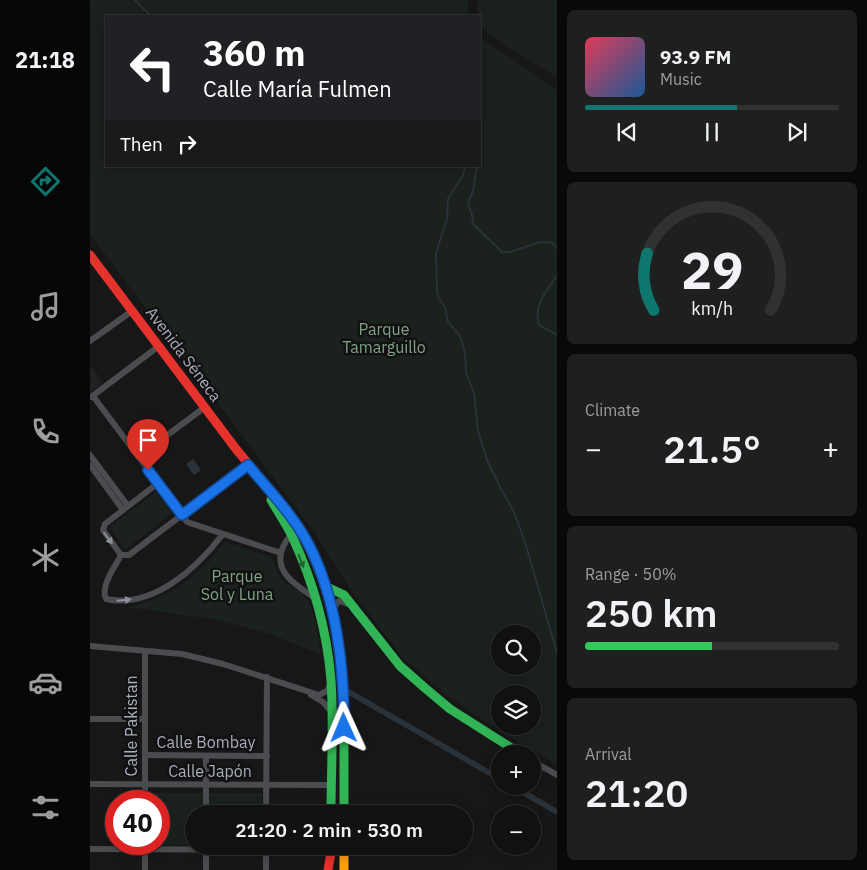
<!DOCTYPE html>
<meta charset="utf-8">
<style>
:root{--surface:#111;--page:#1e1f1f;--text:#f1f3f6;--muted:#9c9d9f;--line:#303131;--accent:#0f766e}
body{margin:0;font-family:"IBM Plex Sans",sans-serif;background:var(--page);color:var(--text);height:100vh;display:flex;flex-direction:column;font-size:19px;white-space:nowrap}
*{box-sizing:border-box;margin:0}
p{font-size:16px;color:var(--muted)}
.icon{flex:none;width:28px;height:28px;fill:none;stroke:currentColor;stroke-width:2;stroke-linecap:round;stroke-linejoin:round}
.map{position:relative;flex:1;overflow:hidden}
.drawer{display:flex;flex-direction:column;gap:10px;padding:10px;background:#090909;width:310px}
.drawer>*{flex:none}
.banner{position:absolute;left:15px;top:15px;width:376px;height:152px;border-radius:0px;box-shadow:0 2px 12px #0003,0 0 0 1px var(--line);background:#202124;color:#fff;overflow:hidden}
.fabs{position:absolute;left:401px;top:625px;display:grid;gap:10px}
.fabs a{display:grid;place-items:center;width:50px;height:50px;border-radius:50%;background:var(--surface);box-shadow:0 2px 12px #0003,0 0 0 1px var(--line);font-size:25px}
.speed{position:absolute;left:15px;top:790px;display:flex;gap:10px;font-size:25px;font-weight:700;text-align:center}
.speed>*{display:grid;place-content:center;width:65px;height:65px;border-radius:50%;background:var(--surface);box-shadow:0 2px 12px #0003,0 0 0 1px var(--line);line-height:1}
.speed .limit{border:8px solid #d22;background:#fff;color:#111}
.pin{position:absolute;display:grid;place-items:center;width:42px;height:42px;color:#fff;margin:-51px -21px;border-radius:50% 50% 50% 0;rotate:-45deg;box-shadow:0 0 5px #0007}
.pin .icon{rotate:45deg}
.me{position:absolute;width:55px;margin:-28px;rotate:359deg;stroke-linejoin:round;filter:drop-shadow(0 0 4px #0008)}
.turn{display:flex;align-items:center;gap:18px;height:105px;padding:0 15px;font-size:22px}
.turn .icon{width:65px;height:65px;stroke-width:2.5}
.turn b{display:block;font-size:35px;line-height:42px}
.then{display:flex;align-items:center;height:48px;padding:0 15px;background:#0003;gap:10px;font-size:19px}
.big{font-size:38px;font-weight:600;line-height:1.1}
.drawer .widget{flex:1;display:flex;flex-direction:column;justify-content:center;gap:8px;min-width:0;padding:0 18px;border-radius:8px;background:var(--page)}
.drawer .dial{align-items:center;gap:0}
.dial svg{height:130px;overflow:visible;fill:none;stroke:var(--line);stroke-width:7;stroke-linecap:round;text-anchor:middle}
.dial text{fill:var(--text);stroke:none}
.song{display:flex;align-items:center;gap:15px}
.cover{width:60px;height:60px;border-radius:8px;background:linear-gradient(135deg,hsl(350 70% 55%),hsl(210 70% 35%))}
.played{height:5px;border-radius:2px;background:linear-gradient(90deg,var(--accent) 60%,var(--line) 60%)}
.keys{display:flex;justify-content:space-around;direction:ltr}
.heat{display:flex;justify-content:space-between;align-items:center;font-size:28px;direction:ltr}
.charge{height:8px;border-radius:4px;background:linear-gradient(90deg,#34c759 50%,var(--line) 0)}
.trip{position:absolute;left:95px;top:805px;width:288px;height:50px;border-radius:25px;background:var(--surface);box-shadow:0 2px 12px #0003,0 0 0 1px var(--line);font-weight:600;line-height:50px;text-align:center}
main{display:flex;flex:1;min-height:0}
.tab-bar{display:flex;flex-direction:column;width:90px;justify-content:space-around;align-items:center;background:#070707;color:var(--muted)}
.tab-bar .icon{width:35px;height:35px}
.tab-bar .selected{color:var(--accent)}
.tab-bar b{font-size:22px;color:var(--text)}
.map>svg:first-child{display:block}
.built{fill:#212124}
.green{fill:#1b211c;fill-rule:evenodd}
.water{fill:#2a3239}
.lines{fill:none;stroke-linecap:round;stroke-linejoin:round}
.stream{stroke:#2a3239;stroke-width:2}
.canal{stroke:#2a3239;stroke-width:5.5}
.street{stroke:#4b4c50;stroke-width:6}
.fast{stroke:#30b455;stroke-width:9}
.slow{stroke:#ff9f0a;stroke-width:9}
.jam{stroke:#e5322d;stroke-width:9}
.oneway{fill:#8c9099}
.oneway2{fill:#206234}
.route-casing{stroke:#114b97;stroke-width:12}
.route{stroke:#1a73e8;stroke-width:9}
.labels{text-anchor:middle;stroke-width:5;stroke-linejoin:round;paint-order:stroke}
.park-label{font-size:16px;fill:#7fa381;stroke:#111113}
.street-label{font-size:16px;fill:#a8adb8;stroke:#111113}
</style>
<main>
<nav class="tab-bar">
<b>21:18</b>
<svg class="icon selected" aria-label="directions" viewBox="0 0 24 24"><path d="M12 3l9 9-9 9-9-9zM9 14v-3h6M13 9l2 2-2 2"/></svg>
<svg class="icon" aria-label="music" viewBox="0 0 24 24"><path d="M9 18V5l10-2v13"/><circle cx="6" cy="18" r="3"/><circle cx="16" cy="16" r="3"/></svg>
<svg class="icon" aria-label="phone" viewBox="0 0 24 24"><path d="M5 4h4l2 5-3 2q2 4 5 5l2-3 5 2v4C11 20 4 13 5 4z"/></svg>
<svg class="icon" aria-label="climate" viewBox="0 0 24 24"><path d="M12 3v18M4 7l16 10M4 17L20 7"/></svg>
<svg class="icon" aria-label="car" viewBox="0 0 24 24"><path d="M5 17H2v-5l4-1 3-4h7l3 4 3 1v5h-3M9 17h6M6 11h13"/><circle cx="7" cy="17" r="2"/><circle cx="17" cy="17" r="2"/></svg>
<svg class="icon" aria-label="filters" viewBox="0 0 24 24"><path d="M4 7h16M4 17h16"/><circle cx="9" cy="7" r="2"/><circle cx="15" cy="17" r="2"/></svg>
</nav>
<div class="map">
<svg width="467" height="870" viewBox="0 0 467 870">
<rect width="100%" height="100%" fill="#171717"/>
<!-- built -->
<path class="built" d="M0 365 13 382 0 392Z"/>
<!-- green -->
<g class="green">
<path d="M0 0H378V16H16V166H390V37L467 90V765L397 723 354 693 312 657 261 590 225 533 0 234ZM410 634H442V666H410ZM410 694H442V726H410Z"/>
<path d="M388 0H467V77L427 53 390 27V16H387Z"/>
<path d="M66 492 82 513 35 550 19 527Z"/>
<path d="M135 542 180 556C186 562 185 570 190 577 197 586 207 588 214 596 226 607 228 639 231 655L180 634 129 620 37 607C56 602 75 596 91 585 108 574 122 557 135 542Z"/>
<path d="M59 793H172V814H104V845H59L69 844V801H59Z"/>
</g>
<!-- water -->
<path class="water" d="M103 459 111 470 104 475 96 464Z"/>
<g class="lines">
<!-- stream -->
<g class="stream">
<path d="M45 0 61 16"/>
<path d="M376 166 372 177 358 199 357 219 346 253 347 291 349 299 355 307 358 322 369 335 372 342 375 353 376 373 384 393 388 431 397 460 412 491 424 512 435 542 467 653"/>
<path d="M387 166 383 191 378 203 382 215 383 224 412 252H420L450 242 462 243 467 248"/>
<path d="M467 276C456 292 443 305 449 325L467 335"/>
</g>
<!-- canal -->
<g class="canal">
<path d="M259 692 410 779"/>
<path d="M422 786 467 812"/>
</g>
<!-- street -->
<g class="street">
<path d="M0 341 42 311"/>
<path d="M3 396 97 522 191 553"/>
<path d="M1 397 69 346"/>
<path d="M0 455 38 506"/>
<path d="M48 457 115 407"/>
<path d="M0 465 33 510"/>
<path d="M201 535C197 539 195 542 193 547 182 572 207 586 225 598"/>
<path d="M31 555C25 567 10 586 16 599 63 609 107 568 133 534"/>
<path d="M31 555H39L158 465"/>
<path d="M31 555 13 530 15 524 68 483"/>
<path d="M244 614 245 606 249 601 261 605"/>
<path d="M0 646 92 654 133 664 229 695 237 691 240 685"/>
<path d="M221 695 233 702 241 711H254"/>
<path d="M0 719H55"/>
<path d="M55 755 177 756"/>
<path d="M442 761 467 775"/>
<path d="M0 784 240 785"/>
<path d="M55 801V651"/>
<path d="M116 814V756"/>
<path d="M176 814 177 677"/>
<path d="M176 846V870"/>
<path d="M0 849 242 850"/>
<path d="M55 870V844"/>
<path d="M116 870V846"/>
</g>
<!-- fast -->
<g class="fast">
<path d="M181 500C188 512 196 524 202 536 223 581 237 631 241 680 244 725 241 769 241 814"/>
<path d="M235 586 254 595 310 666 335 688 360 709 431 754"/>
<path d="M254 814V721"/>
</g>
<!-- slow -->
<g class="slow">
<path d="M192 504C241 569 252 642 254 721"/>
<path d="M254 846V870"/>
</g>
<!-- jam -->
<g class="jam">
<path d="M0 255 146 449 192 504"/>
<path d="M238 870 242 846"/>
</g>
</g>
<!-- one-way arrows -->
<defs><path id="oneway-solid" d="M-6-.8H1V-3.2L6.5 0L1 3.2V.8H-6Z" transform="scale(1.25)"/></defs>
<g class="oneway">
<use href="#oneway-solid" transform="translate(18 538) rotate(53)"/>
<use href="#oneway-solid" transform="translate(34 600) rotate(-5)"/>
</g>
<use class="oneway2" href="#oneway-solid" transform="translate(211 561) rotate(69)"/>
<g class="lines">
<!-- route casing -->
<g class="route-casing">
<path id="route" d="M58 470 92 515 158 465C178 489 200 512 215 538 247 594 254 665 254 728"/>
</g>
<!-- route -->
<use href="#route" class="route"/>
</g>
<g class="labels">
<!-- park labels -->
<g class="park-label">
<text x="294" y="335">Parque<tspan x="294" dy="18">Tamarguillo</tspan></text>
<text x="147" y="582">Parque<tspan x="147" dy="18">Sol y Luna</tspan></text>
</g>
<!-- street labels -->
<g class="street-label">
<text transform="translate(94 354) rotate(53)" y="6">Avenida Séneca</text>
<text transform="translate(41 726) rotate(-90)" y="6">Calle Pakistan</text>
<text x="116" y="748">Calle Bombay</text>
<text x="120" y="777">Calle Japón</text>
</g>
</g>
</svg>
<div class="fabs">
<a><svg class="icon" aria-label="search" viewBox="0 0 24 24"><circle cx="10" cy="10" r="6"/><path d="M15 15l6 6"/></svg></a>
<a><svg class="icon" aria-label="layers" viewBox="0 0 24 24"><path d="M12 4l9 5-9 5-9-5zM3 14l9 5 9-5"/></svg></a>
<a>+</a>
<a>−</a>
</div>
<div class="speed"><div class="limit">40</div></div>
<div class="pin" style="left:58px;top:470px;background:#d93025"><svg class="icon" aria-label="arrive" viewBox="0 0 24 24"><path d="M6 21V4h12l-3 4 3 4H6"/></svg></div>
<svg class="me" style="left:254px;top:728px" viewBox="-20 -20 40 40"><path d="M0-17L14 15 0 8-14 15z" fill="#1a73e8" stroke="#fff" stroke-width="4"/></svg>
<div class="trip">21:20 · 2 min · 530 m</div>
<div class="banner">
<div class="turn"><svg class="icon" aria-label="left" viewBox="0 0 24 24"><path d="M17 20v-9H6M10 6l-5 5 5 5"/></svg><div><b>360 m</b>Calle María Fulmen</div></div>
<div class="then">Then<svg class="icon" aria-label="right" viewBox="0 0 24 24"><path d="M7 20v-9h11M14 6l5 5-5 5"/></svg></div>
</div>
</div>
<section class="drawer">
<div class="widget">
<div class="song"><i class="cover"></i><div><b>93.9 FM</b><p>Music</p></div></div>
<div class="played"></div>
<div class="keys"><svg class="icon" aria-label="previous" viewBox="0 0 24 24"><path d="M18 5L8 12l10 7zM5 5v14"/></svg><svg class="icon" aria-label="pause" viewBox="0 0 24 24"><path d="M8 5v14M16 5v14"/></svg><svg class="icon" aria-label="next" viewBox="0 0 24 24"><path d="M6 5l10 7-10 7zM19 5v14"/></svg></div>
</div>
<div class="widget dial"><svg viewBox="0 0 100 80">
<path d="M14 69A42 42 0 1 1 86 69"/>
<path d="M14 69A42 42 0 0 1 10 34" stroke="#0f766e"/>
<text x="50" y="56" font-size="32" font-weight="700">29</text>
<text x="50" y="72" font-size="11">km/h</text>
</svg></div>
<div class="widget"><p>Climate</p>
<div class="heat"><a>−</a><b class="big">21.5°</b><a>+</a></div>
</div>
<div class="widget"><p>Range · 50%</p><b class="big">250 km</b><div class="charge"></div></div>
<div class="widget"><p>Arrival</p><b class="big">21:20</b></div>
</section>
</main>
